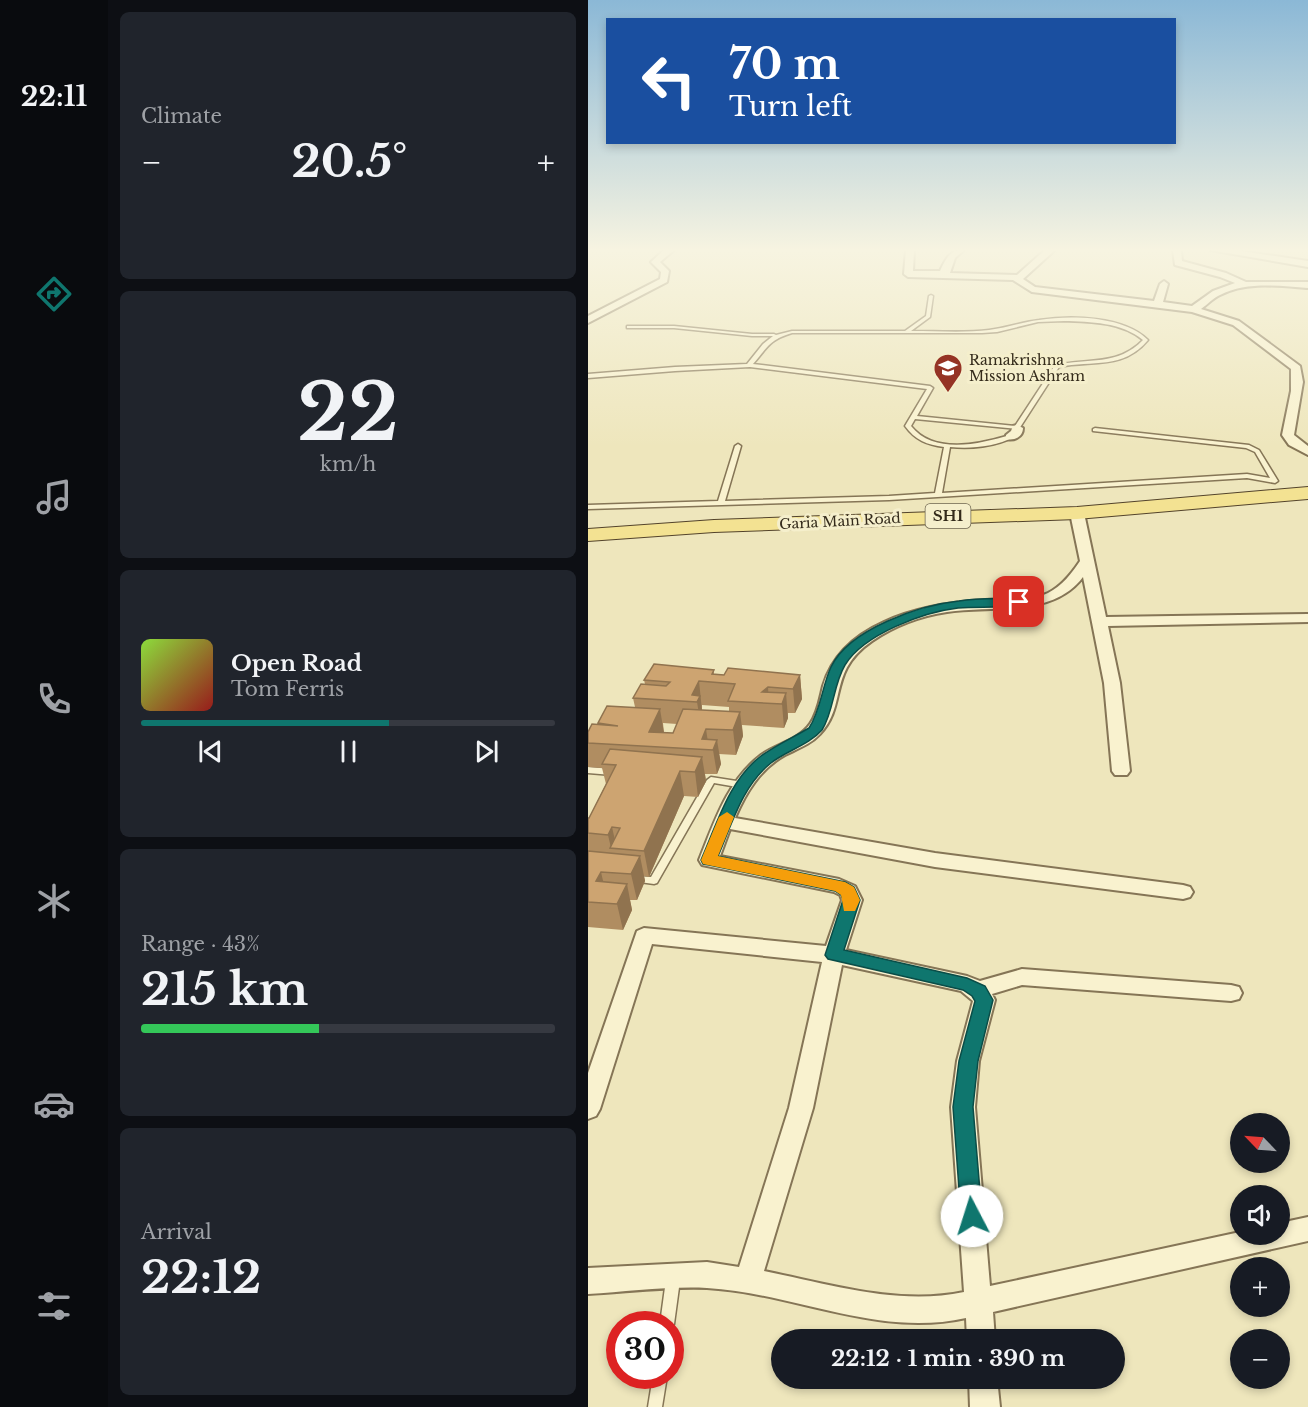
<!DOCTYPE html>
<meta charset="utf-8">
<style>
:root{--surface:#171b24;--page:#20242c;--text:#f1f3f6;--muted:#9ea1a6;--line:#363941;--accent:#0f766e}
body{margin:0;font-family:"Libre Baskerville",serif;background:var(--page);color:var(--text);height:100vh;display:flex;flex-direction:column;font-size:22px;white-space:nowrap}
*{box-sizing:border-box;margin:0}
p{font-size:20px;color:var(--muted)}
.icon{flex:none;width:33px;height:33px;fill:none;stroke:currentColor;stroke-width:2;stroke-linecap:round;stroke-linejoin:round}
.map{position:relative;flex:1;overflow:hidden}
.details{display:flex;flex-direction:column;gap:12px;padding:12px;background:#0d0f14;width:480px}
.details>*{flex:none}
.hud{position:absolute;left:18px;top:18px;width:570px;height:126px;border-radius:0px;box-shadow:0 3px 9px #0003;background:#1a4fa0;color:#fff;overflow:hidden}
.needle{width:39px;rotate:295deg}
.buttons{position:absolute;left:642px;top:1113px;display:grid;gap:12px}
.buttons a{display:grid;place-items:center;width:60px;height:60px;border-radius:50%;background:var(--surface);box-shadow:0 3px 9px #0003;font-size:30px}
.speed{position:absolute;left:18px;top:1311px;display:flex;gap:12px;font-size:30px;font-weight:700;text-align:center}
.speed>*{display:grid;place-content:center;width:78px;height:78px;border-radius:50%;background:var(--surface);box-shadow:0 3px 9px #0003;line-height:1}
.speed .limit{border:9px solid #d22;background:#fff;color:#111}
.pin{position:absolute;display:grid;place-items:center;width:51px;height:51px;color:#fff;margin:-26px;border-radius:12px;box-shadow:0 3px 9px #0006}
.me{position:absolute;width:66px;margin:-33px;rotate:355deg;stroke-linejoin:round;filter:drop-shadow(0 0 4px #0008)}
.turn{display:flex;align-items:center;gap:21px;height:126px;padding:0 24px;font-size:27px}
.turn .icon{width:78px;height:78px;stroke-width:2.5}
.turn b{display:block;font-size:42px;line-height:51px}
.big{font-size:45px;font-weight:700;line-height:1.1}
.details .widget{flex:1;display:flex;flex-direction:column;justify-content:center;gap:9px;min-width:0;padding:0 21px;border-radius:9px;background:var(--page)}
.details .dial{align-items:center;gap:0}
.dial b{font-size:78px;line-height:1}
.song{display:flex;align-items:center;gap:18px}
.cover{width:72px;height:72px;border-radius:9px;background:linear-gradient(135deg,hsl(90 70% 55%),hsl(0 70% 35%))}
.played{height:6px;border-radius:3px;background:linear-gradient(90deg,var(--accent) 60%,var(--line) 60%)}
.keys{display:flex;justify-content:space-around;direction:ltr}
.heat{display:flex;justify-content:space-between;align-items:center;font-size:33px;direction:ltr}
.charge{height:9px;border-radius:4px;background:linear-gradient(90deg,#34c759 43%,var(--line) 0)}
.trip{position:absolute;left:183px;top:1329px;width:354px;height:60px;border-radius:30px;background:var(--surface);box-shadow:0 3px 9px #0003;font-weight:700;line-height:60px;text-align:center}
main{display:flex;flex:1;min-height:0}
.menu{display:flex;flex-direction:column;width:108px;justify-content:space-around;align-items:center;background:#090b0e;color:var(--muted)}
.menu .icon{width:42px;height:42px}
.menu .on{color:var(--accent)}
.menu b{font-size:27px;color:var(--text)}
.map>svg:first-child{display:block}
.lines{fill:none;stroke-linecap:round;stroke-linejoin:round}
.service-casing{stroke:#857556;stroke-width:3}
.minor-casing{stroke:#857556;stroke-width:4}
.primary-casing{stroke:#53432b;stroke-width:2}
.service{fill:#f9f2cf;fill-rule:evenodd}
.minor{fill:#f9f2cf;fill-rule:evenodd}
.primary{fill:#f3e292;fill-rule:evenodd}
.wall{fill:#b08d61;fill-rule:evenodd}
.shaded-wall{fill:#90734f}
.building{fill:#cda471;stroke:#90734f;stroke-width:1.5}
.route{fill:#0f766e;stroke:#0a4d48;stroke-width:1.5}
.slow{fill:#f59e0b}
.labels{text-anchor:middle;stroke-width:6;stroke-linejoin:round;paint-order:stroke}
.far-poi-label{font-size:14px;fill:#342b1b;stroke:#f5efcc;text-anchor:start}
.far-street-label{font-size:14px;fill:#342b1b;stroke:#f5efcc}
.shield{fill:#f5efcc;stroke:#6e6650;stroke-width:1.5}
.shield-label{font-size:15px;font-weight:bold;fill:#342b1b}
</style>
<main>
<nav class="menu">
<b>22:11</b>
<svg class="icon on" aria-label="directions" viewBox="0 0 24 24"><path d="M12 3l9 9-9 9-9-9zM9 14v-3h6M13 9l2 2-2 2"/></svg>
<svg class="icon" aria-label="music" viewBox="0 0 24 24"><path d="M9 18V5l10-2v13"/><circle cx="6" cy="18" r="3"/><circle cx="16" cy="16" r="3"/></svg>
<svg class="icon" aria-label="phone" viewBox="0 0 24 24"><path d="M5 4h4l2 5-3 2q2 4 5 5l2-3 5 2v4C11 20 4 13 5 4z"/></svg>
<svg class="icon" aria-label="climate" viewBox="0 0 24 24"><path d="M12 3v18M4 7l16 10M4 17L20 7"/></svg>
<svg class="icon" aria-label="car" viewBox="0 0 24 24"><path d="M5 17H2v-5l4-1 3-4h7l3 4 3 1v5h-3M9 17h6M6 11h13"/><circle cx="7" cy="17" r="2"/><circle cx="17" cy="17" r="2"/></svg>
<svg class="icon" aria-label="filters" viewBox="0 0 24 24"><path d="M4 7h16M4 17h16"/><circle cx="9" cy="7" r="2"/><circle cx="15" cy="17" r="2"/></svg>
</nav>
<section class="details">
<div class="widget"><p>Climate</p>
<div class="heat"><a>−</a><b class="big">20.5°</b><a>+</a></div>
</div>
<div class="widget dial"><b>22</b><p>km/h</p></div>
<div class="widget">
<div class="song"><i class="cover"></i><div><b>Open Road</b><p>Tom Ferris</p></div></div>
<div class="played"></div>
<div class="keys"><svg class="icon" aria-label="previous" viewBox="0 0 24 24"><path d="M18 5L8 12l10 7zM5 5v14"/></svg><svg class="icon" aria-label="pause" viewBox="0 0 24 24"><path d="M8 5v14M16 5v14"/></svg><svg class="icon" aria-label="next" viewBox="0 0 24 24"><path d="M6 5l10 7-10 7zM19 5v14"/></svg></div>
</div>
<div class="widget"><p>Range · 43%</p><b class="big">215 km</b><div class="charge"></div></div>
<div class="widget"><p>Arrival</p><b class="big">22:12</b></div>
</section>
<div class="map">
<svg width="720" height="1407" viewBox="0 0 720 1407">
<rect width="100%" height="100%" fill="#eee6bc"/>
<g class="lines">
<!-- service casing -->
<g class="service-casing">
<g id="service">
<path d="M343 295 345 296 342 317 323 331C349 331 376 333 401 330 418 328 434 322 451 320 483 315 536 316 560 340 535 370 505 360 471 367L431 429 327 419 323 426C346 455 392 444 422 435L425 437C408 447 382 449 362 447L354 493 659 474 682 478 667 452 658 448 505 431V429L507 428 661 445 671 450 690 481 687 483 659 478 301 500 0 509V505L130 501 147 446 150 444 153 446 137 501 301 496 347 493 356 447C339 445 327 440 317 426L339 389 162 367 87 371 0 378V374L87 367 159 364 175 344 185 336H164L86 328H39V326H86L164 334H186L188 335 204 331H317L338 316 341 296ZM476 321C503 322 533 322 555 340 530 366 500 358 467 365L427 426 329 416 345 388 342 386 165 364C180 347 181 340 204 333H394L409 332 450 322Z"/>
<path d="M0 767 24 769 28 772 24 775 0 773Z"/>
<path d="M123 777 155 782 159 785 155 788 126 783 69 883 66 884 44 881 42 879 44 877 47 876 63 877 119 780Z"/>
<path d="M85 1274 90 1275 92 1280 86 1324 82 1329V1324H72L78 1280 80 1275Z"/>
<path d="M65 1376H79L74 1407H60Z"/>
</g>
</g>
<!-- minor casing -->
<g class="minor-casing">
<g id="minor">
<path d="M76 250H86L72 262 81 271 79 282 0 323V316L72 279 73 272 63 262Z"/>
<path d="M318 250H326L325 271H352C358 259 361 250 376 250L367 258 362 273 429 275 457 250H467L435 279 447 287 566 301 572 284 576 281 580 284 575 302 604 306 625 291 647 283 632 277 587 265 585 250H593L594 261 638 273 658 282H720V288C692 286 658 281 632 295 625 298 620 304 613 309L651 321 712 366 715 382 706 435 720 446V455L701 445 694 435 703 391V369L645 325 604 312 444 292 425 280 320 277 316 274Z"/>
<path d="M622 250H646L720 261V267Z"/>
<path d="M429 425 435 428C435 437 426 441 418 439V435L423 431 425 426Z"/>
<path d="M489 509 496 513 518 617 720 614V622L520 626 532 683 542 771 539 775H527L524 771 516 683 495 577C464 618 405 605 359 612 332 616 306 626 284 641 239 672 260 704 232 734 223 744 209 749 197 755 172 769 158 792 147 818L347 853 595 885 602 887 605 892 602 897 595 899 347 867 142 829 132 856 251 879 267 886 274 900 258 950 379 976 392 981 434 969 643 985 651 987 654 993 651 999 643 1001 434 985 404 994 407 1000 391 1061 387 1107 402 1286 652 1232V1234H692V1223L720 1217V1241L405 1312 407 1340H379L378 1318C290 1338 206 1293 119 1288 81 1286 38 1292 0 1294V1268L119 1262 151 1267 201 1108 234 962 64 944 12 1109 8 1116 0 1119V1073L49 931 56 928 238 946 254 900 252 895 246 892 114 865 111 860C126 823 139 781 173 755 188 744 211 740 222 724 230 713 232 698 235 686 244 655 267 635 296 622 328 607 362 602 397 600 416 599 443 601 460 593 474 586 484 573 492 561L482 513ZM254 965 373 991 385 1001 369 1061 363 1107 376 1292C310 1306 241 1284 176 1271L225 1108Z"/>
<path d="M381 1378H409L412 1407H382Z"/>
</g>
</g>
<!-- primary casing -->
<g class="primary-casing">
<path id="primary" d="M720 487V499L489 519 126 532 0 541V529L126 520 489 507Z"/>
</g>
<!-- service -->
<use href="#service" class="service"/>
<!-- minor -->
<use href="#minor" class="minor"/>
<!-- primary -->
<use href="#primary" class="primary"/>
</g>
<!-- wall -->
<path class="wall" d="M126 670V674L136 675H212L214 699 207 713H200V718L196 728 154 725 155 736 148 755 131 754 133 764 129 774H117L118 781 110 797 96 796 61 877 56 876 57 881 49 900H42L44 910 35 930 0 927V818H1L18 784 14 768 0 767V732L10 725V723L47 707 45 698 57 684 56 680ZM114 705 141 707V712L114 710ZM75 723 89 724 85 733H76Z"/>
<!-- shaded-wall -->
<g class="shaded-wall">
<path d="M212 675 214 699 207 713 205 689Z"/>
<path d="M111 681 115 720 113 726 109 702 104 695Z"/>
<path d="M180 687 181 703 174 692Z"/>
<path d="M198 693 200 718 196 728 194 704Z"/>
<path d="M72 709 76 733 61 732Z"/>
<path d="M152 712 155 736 148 755 145 730Z"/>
<path d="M118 729 121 749 114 739Z"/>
<path d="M129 740 133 764 129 774 125 750Z"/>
<path d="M114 757 118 781 110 797 107 772Z"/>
<path d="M92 771 96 796 61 877 56 851Z"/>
<path d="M24 827 29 849 23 848 20 835Z"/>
<path d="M52 856 57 881 49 900 43 874Z"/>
<path d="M13 872 19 898 8 881Z"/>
<path d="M39 884 44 910 35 930 29 904Z"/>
</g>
<!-- building -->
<g class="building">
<path d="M66 664 126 670 124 674 136 675 140 668 212 675 205 689 180 687 174 692 198 693 194 704 140 701 147 684 111 681 104 695 112 696 109 702 45 698 53 684 78 686 82 682 56 680Z"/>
<path d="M19 706 72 709 61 732 85 733 95 709 152 712 145 730 118 729 114 739 129 740 125 750 0 743V732L4 724 30 726 10 723Z"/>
<path d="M22 749 114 757 107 772 92 771 56 851 22 848 32 828 24 827 20 835 0 833V818H1L28 765 14 764Z"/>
<path d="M0 851 52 856 43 874 13 872 8 881 39 884 29 904 0 902Z"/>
</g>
<!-- sky -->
<linearGradient id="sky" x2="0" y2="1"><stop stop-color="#8bb8d6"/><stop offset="0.56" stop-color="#f7f4e1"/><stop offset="1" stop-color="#f7f4e1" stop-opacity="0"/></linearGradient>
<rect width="720" height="447" fill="url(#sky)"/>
<!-- route -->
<path class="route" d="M431 598 435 599V604C414 609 392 606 370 608 336 612 276 634 257 665 245 685 246 711 234 730 221 745 198 751 183 763 154 786 144 824 130 856L257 882 266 887 272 900 256 950 379 978 397 986 405 1000 390 1061 385 1107 394 1216 391 1223 384 1226 376 1223 373 1216 365 1107 371 1061 387 1001 384 996 375 990 240 959 237 955 255 900 253 895 247 891 121 865 115 864 113 860C129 824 141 780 173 756 188 745 206 737 221 728 233 710 234 686 243 667 261 629 332 605 371 601 391 598 411 599 431 598Z"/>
<!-- slow -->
<path class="slow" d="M139 812 146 817 130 856 257 882 266 887 272 900 267 911H256L253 895 247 891 115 864 113 860 131 817Z"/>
<!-- icons -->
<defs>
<g id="school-pin" transform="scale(1.5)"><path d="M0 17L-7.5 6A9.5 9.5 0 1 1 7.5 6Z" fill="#953325" stroke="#f5efcc"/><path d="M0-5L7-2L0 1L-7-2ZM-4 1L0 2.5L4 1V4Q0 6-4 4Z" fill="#fff"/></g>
</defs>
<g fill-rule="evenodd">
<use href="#school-pin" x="360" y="368"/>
</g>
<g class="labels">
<!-- far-poi labels -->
<g class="far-poi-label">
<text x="381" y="365">Ramakrishna<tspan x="381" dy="16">Mission Ashram</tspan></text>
</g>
<!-- far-street labels -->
<g class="far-street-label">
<text transform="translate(252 521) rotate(-3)" y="5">Garia Main Road</text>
</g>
<!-- shield labels -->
<rect class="shield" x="337.5" y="504" width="45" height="24" rx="4.5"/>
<g class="shield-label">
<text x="360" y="521">SH1</text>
</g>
</g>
</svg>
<div class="buttons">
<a><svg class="needle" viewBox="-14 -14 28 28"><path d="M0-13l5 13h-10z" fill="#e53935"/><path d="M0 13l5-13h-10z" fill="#9ea1a6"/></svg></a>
<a><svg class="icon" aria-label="sound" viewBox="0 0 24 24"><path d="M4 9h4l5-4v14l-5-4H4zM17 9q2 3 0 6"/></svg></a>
<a>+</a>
<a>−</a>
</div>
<div class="speed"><div class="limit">30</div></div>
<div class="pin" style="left:431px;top:602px;background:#d93025"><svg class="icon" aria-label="arrive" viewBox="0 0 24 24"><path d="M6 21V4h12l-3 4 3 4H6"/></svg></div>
<svg class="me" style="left:384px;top:1216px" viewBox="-20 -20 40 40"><circle r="19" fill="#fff"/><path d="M0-13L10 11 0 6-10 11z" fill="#0f766e"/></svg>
<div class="trip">22:12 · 1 min · 390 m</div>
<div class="hud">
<div class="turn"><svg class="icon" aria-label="left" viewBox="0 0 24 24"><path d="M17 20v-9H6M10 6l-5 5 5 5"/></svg><div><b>70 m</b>Turn left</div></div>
</div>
</div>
</main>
